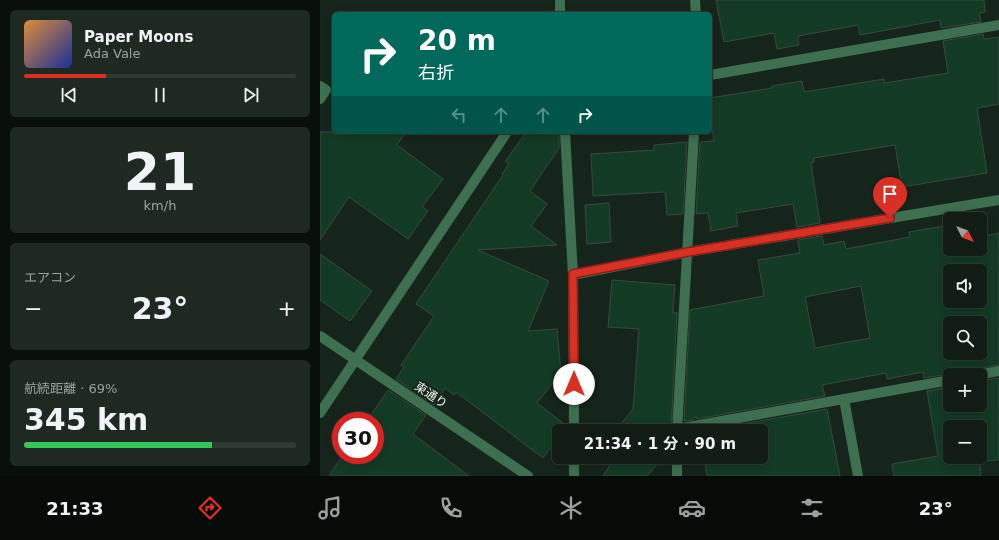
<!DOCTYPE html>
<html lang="ja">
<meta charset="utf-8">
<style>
:root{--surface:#101c14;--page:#1e2922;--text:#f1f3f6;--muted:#9ca1a0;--line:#303a34;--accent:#d93025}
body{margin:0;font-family:"DejaVu Sans","Noto Sans JP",sans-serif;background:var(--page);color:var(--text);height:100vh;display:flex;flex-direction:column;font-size:15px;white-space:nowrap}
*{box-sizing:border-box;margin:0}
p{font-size:13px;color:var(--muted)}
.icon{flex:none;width:22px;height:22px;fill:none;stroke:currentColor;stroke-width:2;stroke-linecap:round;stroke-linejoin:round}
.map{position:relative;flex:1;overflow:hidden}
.sheet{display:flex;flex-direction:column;gap:10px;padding:10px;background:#090f0b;width:320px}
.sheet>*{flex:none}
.top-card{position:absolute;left:12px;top:12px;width:380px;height:122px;border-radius:6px;box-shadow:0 2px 10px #0003,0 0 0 1px var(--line);background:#00695c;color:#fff;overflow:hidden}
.needle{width:26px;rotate:132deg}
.controls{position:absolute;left:623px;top:212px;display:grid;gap:8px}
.controls a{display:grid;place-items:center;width:44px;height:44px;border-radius:6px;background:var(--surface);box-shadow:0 2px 10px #0003,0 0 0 1px var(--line);font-size:20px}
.speed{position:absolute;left:12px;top:412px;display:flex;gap:8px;font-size:20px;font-weight:700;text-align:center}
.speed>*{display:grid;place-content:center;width:52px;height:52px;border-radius:50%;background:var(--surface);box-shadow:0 2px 10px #0003,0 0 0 1px var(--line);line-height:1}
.speed .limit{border:6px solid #d22;background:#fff;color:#111}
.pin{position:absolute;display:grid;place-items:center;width:34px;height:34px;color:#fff;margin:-41px -17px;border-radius:50% 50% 50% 0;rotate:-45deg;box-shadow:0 0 4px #0007}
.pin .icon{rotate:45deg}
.me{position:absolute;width:44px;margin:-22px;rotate:0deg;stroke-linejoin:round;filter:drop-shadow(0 0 3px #0008)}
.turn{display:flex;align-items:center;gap:14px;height:84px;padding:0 20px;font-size:18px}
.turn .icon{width:52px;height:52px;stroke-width:2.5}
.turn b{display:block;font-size:28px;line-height:34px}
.lanes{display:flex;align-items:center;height:38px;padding:0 20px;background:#0003;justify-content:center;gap:20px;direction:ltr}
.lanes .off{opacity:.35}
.big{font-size:30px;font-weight:700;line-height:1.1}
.sheet .widget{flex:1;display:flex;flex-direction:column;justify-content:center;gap:6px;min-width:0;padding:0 14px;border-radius:6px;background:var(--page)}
.sheet .dial{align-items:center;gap:0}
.dial b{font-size:52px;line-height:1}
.song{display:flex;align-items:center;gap:12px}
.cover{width:48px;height:48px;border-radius:6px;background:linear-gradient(135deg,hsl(30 70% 55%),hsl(230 70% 35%))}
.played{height:4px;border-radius:2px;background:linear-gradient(90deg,var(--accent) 30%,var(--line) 30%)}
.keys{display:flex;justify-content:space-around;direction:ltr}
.heat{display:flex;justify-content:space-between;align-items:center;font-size:22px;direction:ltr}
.charge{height:6px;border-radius:3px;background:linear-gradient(90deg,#34c759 69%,var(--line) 0)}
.trip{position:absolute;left:232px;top:424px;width:216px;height:40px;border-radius:6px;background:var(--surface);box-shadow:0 2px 10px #0003,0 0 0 1px var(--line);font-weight:700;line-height:40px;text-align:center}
.dock{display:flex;height:64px;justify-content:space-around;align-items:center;background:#060b08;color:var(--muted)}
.dock .icon{width:28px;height:28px}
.dock .selected{color:var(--accent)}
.dock b{font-size:18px;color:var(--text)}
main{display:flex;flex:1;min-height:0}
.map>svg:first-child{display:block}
.building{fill:#133a24;stroke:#38483e;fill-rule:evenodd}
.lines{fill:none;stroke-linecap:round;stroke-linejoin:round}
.lane{stroke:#3e6f51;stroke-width:10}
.street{stroke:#3e6f51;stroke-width:10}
.route-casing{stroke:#8d1f18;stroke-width:10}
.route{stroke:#d93025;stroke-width:7}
.labels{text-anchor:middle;stroke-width:4;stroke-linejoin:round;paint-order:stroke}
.street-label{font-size:12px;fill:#eef8f1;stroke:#16251b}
</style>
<main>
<section class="sheet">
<div class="widget">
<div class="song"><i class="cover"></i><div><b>Paper Moons</b><p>Ada Vale</p></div></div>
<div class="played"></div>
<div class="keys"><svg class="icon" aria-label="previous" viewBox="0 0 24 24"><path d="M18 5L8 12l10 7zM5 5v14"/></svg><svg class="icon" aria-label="pause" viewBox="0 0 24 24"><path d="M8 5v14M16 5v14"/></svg><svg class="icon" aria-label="next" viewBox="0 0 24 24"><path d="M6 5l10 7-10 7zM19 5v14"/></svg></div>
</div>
<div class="widget dial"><b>21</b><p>km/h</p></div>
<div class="widget"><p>エアコン</p>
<div class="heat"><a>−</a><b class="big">23°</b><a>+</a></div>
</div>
<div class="widget"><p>航続距離 · 69%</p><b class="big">345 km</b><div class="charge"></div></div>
</section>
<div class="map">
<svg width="679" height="476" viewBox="0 0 679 476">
<rect width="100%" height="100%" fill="#16251b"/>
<!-- building -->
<g class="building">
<path d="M396 0H664L665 12 659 13 661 22 621 28 620 20 540 35 538 25 478 36 479 45 457 49 454 33 404 42Z"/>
<path d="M663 34 664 39 679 37V104L657 108 667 173 582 187 575 145 494 158V162L491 163 500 223 477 227 473 204 416 213 418 226 391 231 388 213 376 214 380 142 394 141 390 114V98L452 88V86L482 81 484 92 564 79V83L628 73 623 41Z"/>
<path d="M0 132H86L77 145 123 179 102 207 108 211 88 239 29 197 0 240Z"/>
<path d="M206 132H239V148L210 191 227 204 211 226 237 245 158 250 229 281 208 331 237 329 241 372 217 403 247 426 243 431H239V437L223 458 136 392 134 395 125 388 114 405 76 379 84 367 81 365 114 316 96 304 183 175 182 174 189 164 185 162Z"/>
<path d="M367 142 363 214 347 215 345 192 273 196 271 154 334 150V145Z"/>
<path d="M289 203 291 242 267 244 265 205Z"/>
<path d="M630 225V249H660V237L679 233V365L656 369 653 370 652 375 629 374 604 378 603 372 567 379 566 373 502 385 505 396 377 419 376 416 373 420 364 421 370 310 444 296 438 260 480 253 478 240 502 236 504 245 524 241 526 249 590 237 589 232ZM630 271H660V301H630ZM541 286 550 338 495 348 485 297ZM630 323H660V353H630Z"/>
<path d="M0 254 52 291 30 321 0 300Z"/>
<path d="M292 280 355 285 353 313 357 312 351 431H295L313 409 319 329 288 327Z"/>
<path d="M679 378V460L660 461 661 476H574L572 464 618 456 607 391 630 387V405H660V381ZM630 427H660V457H630Z"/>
<path d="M68 390 106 415 93 434 149 476H9L23 455H55V421H47Z"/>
<path d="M507 409 520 476H387L384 457H441V431H383Z"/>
<path d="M292 457H343L327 476H283L294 459Z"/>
</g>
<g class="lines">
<!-- lane -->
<g class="lane">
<path d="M0 86 6 90 0 99"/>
<path d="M658 375 679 371"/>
<path d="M524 399 538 476"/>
<path d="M357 429 630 380"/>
</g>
<!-- street -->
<g class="street">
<path d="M240 0V14"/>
<path d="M375 0 376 14"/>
<path d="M390 75 679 25"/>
<path d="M245 132 253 275 254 431"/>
<path d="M253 275 368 252 679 200"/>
<path d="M0 336 208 476"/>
<path d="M0 413 187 132"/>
<path d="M357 431 374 132"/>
<path d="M254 457V476"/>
<path d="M357 457V476"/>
</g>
</g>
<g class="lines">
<!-- route casing -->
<g class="route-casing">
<path id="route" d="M254 384 253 274 368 252 570 218"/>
</g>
<!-- route -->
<use href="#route" class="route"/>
</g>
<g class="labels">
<!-- street labels -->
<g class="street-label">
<text transform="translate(111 395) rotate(34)" y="4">東通り</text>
</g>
</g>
</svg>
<div class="controls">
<a><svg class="needle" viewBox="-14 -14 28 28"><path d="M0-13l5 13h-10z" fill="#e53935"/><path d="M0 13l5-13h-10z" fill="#9ca1a0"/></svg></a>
<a><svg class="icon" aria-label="sound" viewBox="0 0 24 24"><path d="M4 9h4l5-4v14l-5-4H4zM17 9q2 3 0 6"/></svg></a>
<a><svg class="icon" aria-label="search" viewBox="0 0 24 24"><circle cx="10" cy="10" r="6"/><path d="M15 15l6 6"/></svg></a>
<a>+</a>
<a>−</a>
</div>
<div class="speed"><div class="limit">30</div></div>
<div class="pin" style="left:570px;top:218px;background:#d93025"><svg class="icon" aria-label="arrive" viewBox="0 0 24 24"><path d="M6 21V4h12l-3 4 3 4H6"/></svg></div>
<svg class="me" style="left:254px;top:384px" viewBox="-20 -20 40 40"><circle r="19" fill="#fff"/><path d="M0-13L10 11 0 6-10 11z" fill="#d93025"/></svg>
<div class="trip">21:34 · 1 分 · 90 m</div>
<div class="top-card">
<div class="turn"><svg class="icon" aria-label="right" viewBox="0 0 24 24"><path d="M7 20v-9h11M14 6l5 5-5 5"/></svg><div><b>20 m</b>右折</div></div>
<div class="lanes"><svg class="icon off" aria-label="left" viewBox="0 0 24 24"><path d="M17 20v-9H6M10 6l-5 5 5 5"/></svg><svg class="icon off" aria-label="ahead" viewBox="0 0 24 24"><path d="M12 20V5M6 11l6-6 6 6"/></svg><svg class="icon off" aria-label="ahead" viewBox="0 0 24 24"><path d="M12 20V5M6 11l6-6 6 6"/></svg><svg class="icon" aria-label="right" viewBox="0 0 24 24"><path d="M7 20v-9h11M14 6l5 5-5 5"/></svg></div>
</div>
</div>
</main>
<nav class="dock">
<b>21:33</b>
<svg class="icon selected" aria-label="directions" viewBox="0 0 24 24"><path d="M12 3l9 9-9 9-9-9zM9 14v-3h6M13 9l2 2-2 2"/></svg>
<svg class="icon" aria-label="music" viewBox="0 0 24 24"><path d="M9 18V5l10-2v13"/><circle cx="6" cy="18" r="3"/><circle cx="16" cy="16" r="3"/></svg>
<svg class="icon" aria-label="phone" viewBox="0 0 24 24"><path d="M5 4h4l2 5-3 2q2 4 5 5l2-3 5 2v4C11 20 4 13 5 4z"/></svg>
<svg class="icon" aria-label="climate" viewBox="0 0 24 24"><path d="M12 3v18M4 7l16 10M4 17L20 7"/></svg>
<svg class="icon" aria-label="car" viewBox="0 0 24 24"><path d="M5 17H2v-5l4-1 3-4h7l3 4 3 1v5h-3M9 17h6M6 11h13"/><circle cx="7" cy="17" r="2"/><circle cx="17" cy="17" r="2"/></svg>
<svg class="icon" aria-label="filters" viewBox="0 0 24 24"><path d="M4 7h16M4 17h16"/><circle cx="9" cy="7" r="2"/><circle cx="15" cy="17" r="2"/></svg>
<b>23°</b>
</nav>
